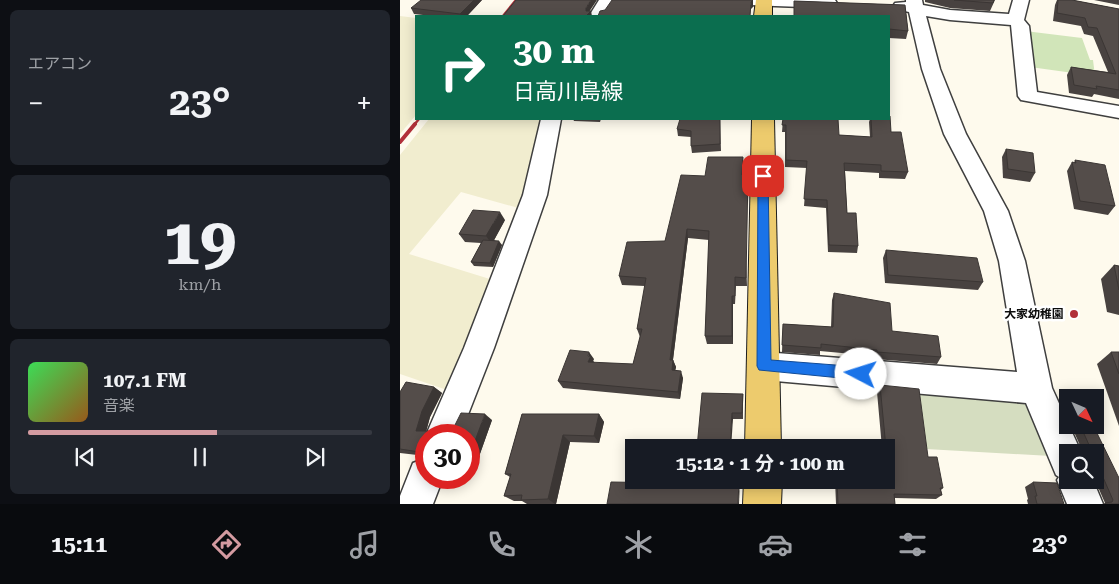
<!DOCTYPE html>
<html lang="ja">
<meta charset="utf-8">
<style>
:root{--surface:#171b24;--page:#20242c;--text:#f1f3f6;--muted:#9ea1a6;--line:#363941;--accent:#d49ba1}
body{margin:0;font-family:"Roboto Serif","Noto Sans JP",serif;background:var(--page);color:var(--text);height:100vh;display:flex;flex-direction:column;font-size:19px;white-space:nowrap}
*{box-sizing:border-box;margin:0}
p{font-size:16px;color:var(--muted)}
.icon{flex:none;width:28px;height:28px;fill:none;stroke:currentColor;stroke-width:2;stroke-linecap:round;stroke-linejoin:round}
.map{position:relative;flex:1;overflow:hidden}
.panel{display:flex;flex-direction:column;gap:10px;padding:10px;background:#0d0f14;width:400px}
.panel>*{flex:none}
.hud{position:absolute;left:15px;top:15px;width:475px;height:105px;border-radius:0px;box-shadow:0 2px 12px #0003;background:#0b6e4f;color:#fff;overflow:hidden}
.needle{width:32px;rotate:134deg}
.fabs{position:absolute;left:659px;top:389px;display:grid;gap:10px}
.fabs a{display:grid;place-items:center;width:45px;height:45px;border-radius:0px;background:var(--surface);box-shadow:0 2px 12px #0003;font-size:25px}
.speed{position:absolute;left:15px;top:424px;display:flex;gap:10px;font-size:25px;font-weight:700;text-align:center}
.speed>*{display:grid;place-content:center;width:65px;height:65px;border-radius:50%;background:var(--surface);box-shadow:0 2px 12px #0003;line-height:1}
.speed .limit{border:8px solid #d22;background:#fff;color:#111}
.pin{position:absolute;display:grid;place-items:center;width:42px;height:42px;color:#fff;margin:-21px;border-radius:10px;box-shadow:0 2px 8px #0006}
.me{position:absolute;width:55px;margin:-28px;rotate:275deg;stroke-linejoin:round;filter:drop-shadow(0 0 4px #0008)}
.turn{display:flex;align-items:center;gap:18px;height:105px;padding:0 15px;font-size:22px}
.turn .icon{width:65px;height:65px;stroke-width:2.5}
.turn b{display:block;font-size:35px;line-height:42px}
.big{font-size:38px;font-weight:700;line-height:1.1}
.panel .card{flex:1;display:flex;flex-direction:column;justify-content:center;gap:8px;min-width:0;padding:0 18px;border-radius:8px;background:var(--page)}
.panel .dial{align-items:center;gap:0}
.dial b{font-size:65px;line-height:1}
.song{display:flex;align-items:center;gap:15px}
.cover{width:60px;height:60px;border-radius:8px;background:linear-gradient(135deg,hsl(130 70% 55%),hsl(30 70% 35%))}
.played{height:5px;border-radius:2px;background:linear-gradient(90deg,var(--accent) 55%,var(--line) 55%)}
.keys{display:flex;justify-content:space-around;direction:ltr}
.heat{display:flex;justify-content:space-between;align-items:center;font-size:28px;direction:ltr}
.trip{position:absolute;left:225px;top:439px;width:270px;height:50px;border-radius:0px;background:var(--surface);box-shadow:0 2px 12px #0003;font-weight:700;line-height:50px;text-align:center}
.tab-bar{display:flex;height:80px;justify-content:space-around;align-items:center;background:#090b0e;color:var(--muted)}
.tab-bar .icon{width:35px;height:35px}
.tab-bar .on{color:var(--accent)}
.tab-bar b{font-size:22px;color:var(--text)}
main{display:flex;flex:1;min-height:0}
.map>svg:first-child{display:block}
.farmland{fill:#f1edcf}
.green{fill:#d1e5b9}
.cemetery{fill:#d5ddc0}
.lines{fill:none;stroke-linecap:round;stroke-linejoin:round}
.minor-casing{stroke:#3f3f3f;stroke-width:3}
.major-casing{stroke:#1d1d1d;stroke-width:2}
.minor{fill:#fff;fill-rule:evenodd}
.major{fill:#edcb6d;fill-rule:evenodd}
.rail-far1{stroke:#b1303a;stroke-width:2.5}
.rail{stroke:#b1303a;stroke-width:4}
.wall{fill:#484240}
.shaded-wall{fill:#3b3634}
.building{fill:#544d4a;stroke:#3b3634}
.route{fill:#1a73e8;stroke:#114b97}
.poi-dot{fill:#b1303a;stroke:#fff;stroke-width:2}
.labels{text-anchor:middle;stroke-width:5;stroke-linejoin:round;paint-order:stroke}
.poi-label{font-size:12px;font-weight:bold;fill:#0c0c0c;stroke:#fff;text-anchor:end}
</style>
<main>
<section class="panel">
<div class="card"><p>エアコン</p>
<div class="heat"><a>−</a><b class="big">23°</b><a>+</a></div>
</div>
<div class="card dial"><b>19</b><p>km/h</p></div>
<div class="card">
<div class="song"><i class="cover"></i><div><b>107.1 FM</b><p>音楽</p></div></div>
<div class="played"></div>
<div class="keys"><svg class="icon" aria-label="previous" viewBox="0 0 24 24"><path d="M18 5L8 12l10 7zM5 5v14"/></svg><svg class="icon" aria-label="pause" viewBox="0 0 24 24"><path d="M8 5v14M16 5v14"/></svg><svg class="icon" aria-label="next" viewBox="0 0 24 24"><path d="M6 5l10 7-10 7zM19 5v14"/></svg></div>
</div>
</section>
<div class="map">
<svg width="719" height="504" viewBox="0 0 719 504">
<rect width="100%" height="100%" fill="#fefaed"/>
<!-- farmland -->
<g class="farmland">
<path d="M0 16 16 18V115L0 134Z"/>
<path d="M29 119H145L122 209 61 192 9 254 93 280 50 391 0 374V155Z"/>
</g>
<!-- green -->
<path class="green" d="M625 31 682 38 690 60H693L695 76 630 67Z"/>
<!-- cemetery -->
<path class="cemetery" d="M518 388 625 397 651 456 526 449Z"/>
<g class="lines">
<!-- minor casing -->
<g class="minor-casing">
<g id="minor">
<path d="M199 0H215L205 16H189Z"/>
<path d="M342 0H435L437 3 435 6 429 8 350 5 344 3Z"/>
<path d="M506 0H522L523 5 550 10 609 14 613 0H629L624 20 629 26 637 92 719 106V118L621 100 618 96 611 25 550 20 526 16 540 69 566 134 608 211 625 261 652 388 681 452H668V480H693L703 504H667L657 480 659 477 656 475 626 403 364 380 353 376 349 366 353 356 364 352 617 372 599 261 584 211 544 134 522 69 509 12 495 9 493 6 495 3 506 2Z"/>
<path d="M141 119H161L147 195 94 348 60 435H26L64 348 123 195Z"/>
<path d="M26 458V478H43L33 504H0V496L13 463Z"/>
</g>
</g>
<!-- major casing -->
<g class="major-casing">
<g id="major">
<path d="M356 0H372V16H354Z"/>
<path d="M352 119H374L381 448H345Z"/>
<path d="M344 480H382L381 504H343Z"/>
</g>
</g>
<!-- minor -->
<use href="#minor" class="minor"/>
<!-- major -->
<use href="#major" class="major"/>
<!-- rail-far1 -->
<g class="rail-far1">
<path d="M103 16 116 0"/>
<path d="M14 125 19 119"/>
</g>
<!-- rail -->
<path class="rail" d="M0 142 15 124"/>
</g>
<!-- wall -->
<g class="wall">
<path d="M82 0 67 16H32L14 14 11 8Z"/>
<path d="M525 0H595L590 11 550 8 525 2Z"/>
<path d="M657 0H672L719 9V99L694 94 692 97 669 93 667 75 671 67 708 72 693 36 684 34 681 26 653 21 655 5Z"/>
<path d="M694 0H719V5Z"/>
<path d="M394 1 505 5 508 31 506 39 489 38V16H394Z"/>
<path d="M173 119H201L200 122 174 121Z"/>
<path d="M320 119 321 151 292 153 291 146V137L278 136 277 129Z"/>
<path d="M383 119 439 135 470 137 469 122 470 119H489L491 132 508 172 505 179 479 178V173L445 171 447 213 458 246 457 253 428 252 426 208 404 206 407 168 385 167V132H382Z"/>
<path d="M606 149 635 173 630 182 603 178 602 157Z"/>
<path d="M343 157V175L347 286H336L335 304H333V344H307L305 336 309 240 288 238 273 360 276 367 275 370 283 378 280 399 163 388 158 381 194 359 193 361 195 363 233 364 240 337 237 329 245 286 222 285 219 276 265 241 305 176Z"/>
<path d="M675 160 715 206 708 215 674 209 667 171 672 162 674 163Z"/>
<path d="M105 220 94 240 102 245 93 267 74 266 71 262 81 243 65 242 59 234Z"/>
<path d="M486 250 583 282 578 290 485 283 483 258Z"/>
<path d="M714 265 719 266V315L707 312 701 279Z"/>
<path d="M434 293 492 331 541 357 537 364 475 359 474 356 420 351V355L382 352 383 324 431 327 432 300Z"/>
<path d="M711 352H719V426L697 364Z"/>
<path d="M480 385 528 457 543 488 541 490 542 495 536 499 495 498V504H436L435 480H486V448H482L477 392Z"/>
<path d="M34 387 42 393 30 417 26 431H52L92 420 76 465H69V435H26V456L0 453V392Z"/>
<path d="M343 394V419H333L297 448Z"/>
<path d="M122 414H199L204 422 199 443 170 442 156 504H127L122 501H114L104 496 110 477 105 474Z"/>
<path d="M671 425H693L719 504H702L705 503 695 480V452H678L682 450Z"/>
<path d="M633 482 664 504H628L627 500 628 499 625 487Z"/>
</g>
<!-- shaded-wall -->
<g class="shaded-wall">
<path d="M74 0H82L67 16H61L60 14Z"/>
<path d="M191 0H197L187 15 191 11 192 16H186V8Z"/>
<path d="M353 0V7L351 9 350 16 351 2Z"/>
<path d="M100 212 105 220 92 244 86 236Z"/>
<path d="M287 229 288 238 272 367 270 360Z"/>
<path d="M99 241 102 245 93 267 90 263Z"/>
<path d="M332 296 333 304V344L332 336Z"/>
<path d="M189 352 194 359 193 361 195 363 188 362Z"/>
<path d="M273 360 276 367 274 377 272 370Z"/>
<path d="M281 371 283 378 280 399 278 392Z"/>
<path d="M34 387 42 393 30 417 25 436 16 431 22 411Z"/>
<path d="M332 413 333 419 331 448H330Z"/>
<path d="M85 414 92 420 76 465 69 460V457Z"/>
<path d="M199 414 204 422 199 443 194 436Z"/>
<path d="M163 435 170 442 156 504H155L148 499Z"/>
<path d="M340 480 339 504H338Z"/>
</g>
<!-- building -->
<g class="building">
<path d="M21 0H74L60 14 11 8Z"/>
<path d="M116 0H191L186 8V11H191L186 16H103Z"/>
<path d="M212 0H353L351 2 350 16H198L200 11 205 10Z"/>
<path d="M554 0H594L593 3Z"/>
<path d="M658 0H672L719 9V90L696 86 697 89 674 85 671 67 716 74 697 28 688 27 685 18 657 13Z"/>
<path d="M394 1 505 5 508 31 489 29V16H394Z"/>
<path d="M489 116H490L491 132H501L508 172 481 171V165L444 163 447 213H456L458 246 429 245 427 200 404 199 407 161 386 160V125H382L383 119H438L439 135 472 137 471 119H489Z"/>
<path d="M280 119H320V144L291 146V131L277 129Z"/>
<path d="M606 149 633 153 635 173 608 169Z"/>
<path d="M308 157H343L342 175H348L346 278 335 277V296H332V336H305L309 231 287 229 270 360H273L272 370 281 371 278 392 158 381 170 350 189 352 188 356H191L188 362 233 364 242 329H237L246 278 219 276 227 242 265 241 281 175 305 176Z"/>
<path d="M675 160 705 165 715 206 680 201 672 162 676 163Z"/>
<path d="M73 210 100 212 86 236 59 234Z"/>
<path d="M83 240 99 241 90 263 71 262Z"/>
<path d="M486 250 577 258 583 282 488 275Z"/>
<path d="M714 265 719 266V290Z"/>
<path d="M434 293 490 303 492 331 538 336 541 357 477 352V350L421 344V348L382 345 383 324 433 327Z"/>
<path d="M711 352H719V374Z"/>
<path d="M6 382 34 387 22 411 16 431H52L61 413 85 414 69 457V435H26V453L0 449V392Z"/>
<path d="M480 385 519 389 528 457H537L543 488H540L542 495 494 494 495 504H438L437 480H486V448Z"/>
<path d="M302 393 343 394 342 413H332L330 448H297Z"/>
<path d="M122 414H199L194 436 163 435 148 499 121 500 122 495 104 496 111 474H105Z"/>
<path d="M680 425H693L719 478V504H706L705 503 712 502 713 500 702 475 695 474V452H684L683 450 689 449 690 447Z"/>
<path d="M272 480H339L338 504H207L211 482 272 483Z"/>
<path d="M633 482 657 483 664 504H637L635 496H637Z"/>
</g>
<!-- route -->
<path class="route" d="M363 172 368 176 371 360 461 367 466 369 468 374 466 378 461 380 359 370 357 366 358 176Z"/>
<!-- markers -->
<circle class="poi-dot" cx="674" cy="314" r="5"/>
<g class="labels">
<!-- poi labels -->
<g class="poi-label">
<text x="664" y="318">大家幼稚園</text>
</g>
</g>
</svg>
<div class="fabs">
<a><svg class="needle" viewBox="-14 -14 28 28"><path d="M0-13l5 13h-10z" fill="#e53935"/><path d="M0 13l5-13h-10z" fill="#9ea1a6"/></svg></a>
<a><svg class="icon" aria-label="search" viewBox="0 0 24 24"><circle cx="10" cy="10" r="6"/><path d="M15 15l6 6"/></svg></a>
</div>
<div class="speed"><div class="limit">30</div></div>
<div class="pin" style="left:363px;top:176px;background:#d93025"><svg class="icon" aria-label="arrive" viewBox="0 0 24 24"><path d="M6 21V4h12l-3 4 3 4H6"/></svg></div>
<svg class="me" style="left:461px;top:374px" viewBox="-20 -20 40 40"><circle r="19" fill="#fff"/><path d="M0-13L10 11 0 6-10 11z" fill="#1a73e8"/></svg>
<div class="trip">15:12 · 1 分 · 100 m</div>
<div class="hud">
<div class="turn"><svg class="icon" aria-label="right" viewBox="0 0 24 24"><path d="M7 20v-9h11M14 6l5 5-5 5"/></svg><div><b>30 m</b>日高川島線</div></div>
</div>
</div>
</main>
<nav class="tab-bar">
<b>15:11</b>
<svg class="icon on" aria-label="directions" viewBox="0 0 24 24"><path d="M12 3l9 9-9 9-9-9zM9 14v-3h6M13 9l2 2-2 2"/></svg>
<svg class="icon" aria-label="music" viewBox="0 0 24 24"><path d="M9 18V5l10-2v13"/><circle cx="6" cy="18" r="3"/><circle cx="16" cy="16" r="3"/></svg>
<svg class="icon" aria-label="phone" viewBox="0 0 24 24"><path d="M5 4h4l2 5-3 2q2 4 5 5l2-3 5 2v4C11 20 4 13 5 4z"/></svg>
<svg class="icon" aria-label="climate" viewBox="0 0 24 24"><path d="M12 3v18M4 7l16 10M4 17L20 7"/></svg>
<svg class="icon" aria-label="car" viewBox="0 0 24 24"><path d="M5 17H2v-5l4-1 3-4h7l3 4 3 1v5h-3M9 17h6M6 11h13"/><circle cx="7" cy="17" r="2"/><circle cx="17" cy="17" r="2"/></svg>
<svg class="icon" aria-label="filters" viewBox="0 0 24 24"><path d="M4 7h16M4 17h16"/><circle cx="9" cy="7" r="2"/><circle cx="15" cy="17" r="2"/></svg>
<b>23°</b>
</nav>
